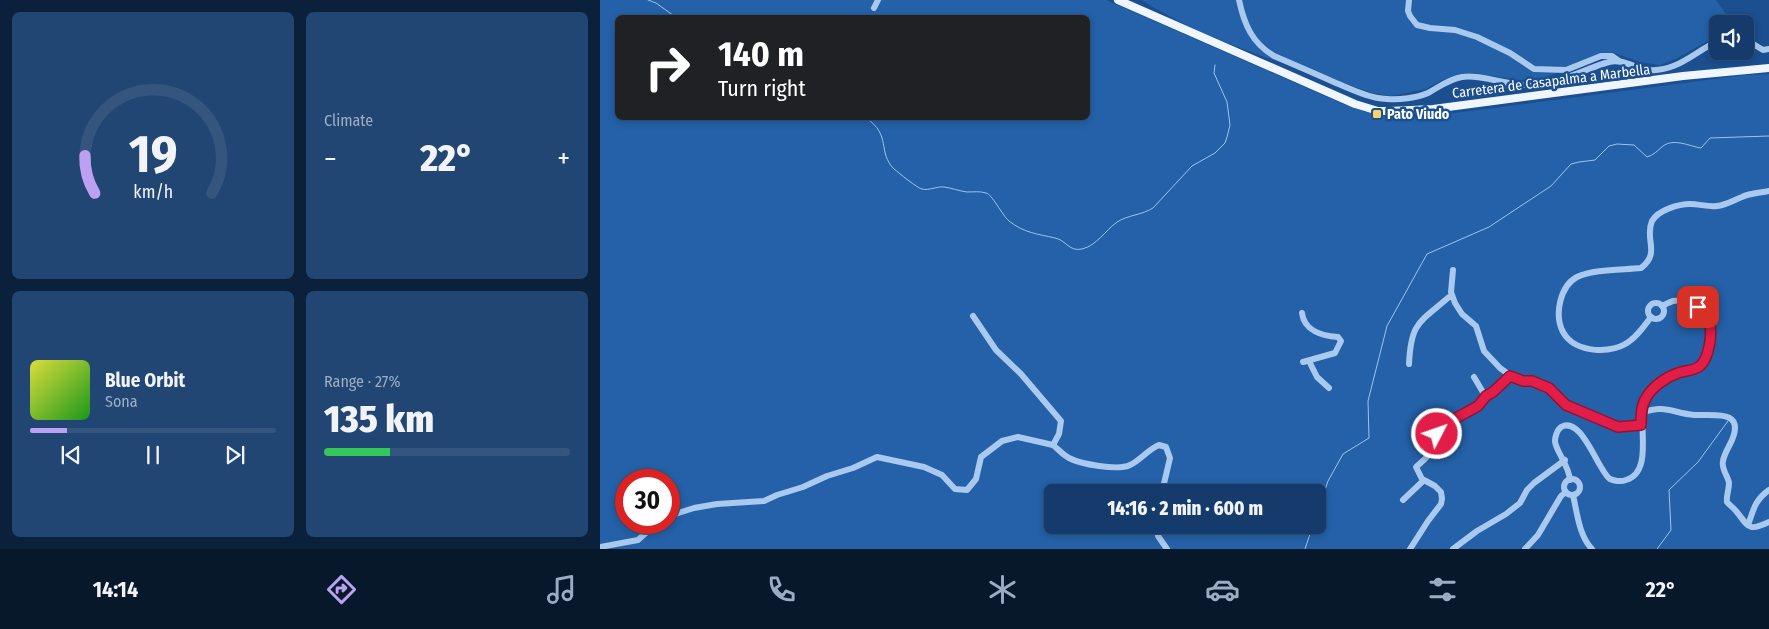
<!DOCTYPE html>
<meta charset="utf-8">
<style>
:root{--surface:#143b6b;--page:#214673;--text:#f1f3f6;--muted:#9dadc1;--line:#33557e;--accent:#bca0f2}
body{margin:0;font-family:"Fira Sans Condensed",sans-serif;background:var(--page);color:var(--text);height:100vh;display:flex;flex-direction:column;font-size:19px;white-space:nowrap}
*{box-sizing:border-box;margin:0}
p{font-size:16px;color:var(--muted)}
.icon{flex:none;width:28px;height:28px;fill:none;stroke:currentColor;stroke-width:2;stroke-linecap:round;stroke-linejoin:round}
.map{position:relative;flex:1;overflow:hidden}
.panel{display:flex;flex-direction:column;gap:12px;padding:12px;background:#0b203b;width:600px}
.panel>*{flex:none}
.hud{position:absolute;left:15px;top:15px;width:475px;height:105px;border-radius:8px;box-shadow:0 2px 8px #0003,0 0 0 1px var(--line);background:#202124;color:#fff;overflow:hidden}
.controls{position:absolute;left:1109px;top:15px;display:grid;gap:10px}
.controls a{display:grid;place-items:center;width:45px;height:45px;border-radius:8px;background:var(--surface);box-shadow:0 2px 8px #0003,0 0 0 1px var(--line);font-size:25px}
.speed{position:absolute;left:15px;top:469px;display:flex;gap:10px;font-size:25px;font-weight:700;text-align:center}
.speed>*{display:grid;place-content:center;width:65px;height:65px;border-radius:50%;background:var(--surface);box-shadow:0 2px 8px #0003,0 0 0 1px var(--line);line-height:1}
.speed .limit{border:8px solid #d22;background:#fff;color:#111}
.pin{position:absolute;display:grid;place-items:center;width:42px;height:42px;color:#fff;margin:-21px;border-radius:10px;box-shadow:0 2px 8px #0006}
.me{position:absolute;width:55px;margin:-28px;rotate:49deg;stroke-linejoin:round;filter:drop-shadow(0 0 4px #0008)}
.turn{display:flex;align-items:center;gap:18px;height:105px;padding:0 20px;font-size:22px}
.turn .icon{width:65px;height:65px;stroke-width:2.5}
.turn b{display:block;font-size:35px;line-height:42px}
.big{font-size:38px;font-weight:800;line-height:1.1}
.panel .card{flex:1;display:flex;flex-direction:column;justify-content:center;gap:8px;min-width:0;padding:0 18px;border-radius:8px;background:var(--page)}
.panel .dial{align-items:center;gap:0}
.dial svg{height:130px;overflow:visible;fill:none;stroke:var(--line);stroke-width:7;stroke-linecap:round;text-anchor:middle}
.dial text{fill:var(--text);stroke:none}
.song{display:flex;align-items:center;gap:15px}
.cover{width:60px;height:60px;border-radius:8px;background:linear-gradient(135deg,hsl(60 70% 55%),hsl(120 70% 35%))}
.played{height:5px;border-radius:2px;background:linear-gradient(90deg,var(--accent) 15%,var(--line) 15%)}
.keys{display:flex;justify-content:space-around;direction:ltr}
.heat{display:flex;justify-content:space-between;align-items:center;font-size:28px;direction:ltr}
.charge{height:8px;border-radius:4px;background:linear-gradient(90deg,#34c759 27%,var(--line) 0)}
.panel .tiles{flex:1;display:grid;gap:12px;grid-template-columns:repeat(2,1fr)}
.trip{position:absolute;left:444px;top:484px;width:282px;height:50px;border-radius:8px;background:var(--surface);box-shadow:0 2px 8px #0003,0 0 0 1px var(--line);font-weight:800;line-height:50px;text-align:center}
.tab-bar{display:flex;height:80px;justify-content:space-around;align-items:center;background:#08182b;color:var(--muted)}
.tab-bar .icon{width:35px;height:35px}
.tab-bar .active{color:var(--accent)}
.tab-bar b{font-size:22px;color:var(--text)}
main{display:flex;flex:1;min-height:0}
.map>svg:first-child{display:block}
.green{fill:#2461a8;fill-rule:evenodd}
.lines{fill:none;stroke-linecap:round;stroke-linejoin:round}
.stream{stroke:#9cc4f0;stroke-width:1}
.minor{stroke:#a9c9ee;stroke-width:6}
.major{stroke:#f0f6ff;stroke-width:8}
.route-casing{stroke:#92132f;stroke-width:12}
.route{stroke:#e11d48;stroke-width:9}
.poi-dot{fill:#ffd166;stroke:#1b4f8f;stroke-width:2}
.labels{text-anchor:middle;stroke-width:5;stroke-linejoin:round;paint-order:stroke}
.street-label{font-size:14px;fill:#fff;stroke:#1b4f8f}
.poi-label{font-size:14px;font-weight:bold;fill:#fff;stroke:#1b4f8f;text-anchor:start}
</style>
<main>
<section class="panel">
<div class="tiles">
<div class="card dial"><svg viewBox="0 0 100 80">
<path d="M14 69A42 42 0 1 1 86 69"/>
<path d="M14 69A42 42 0 0 1 8 46" stroke="#bca0f2"/>
<text x="50" y="56" font-size="32" font-weight="700">19</text>
<text x="50" y="72" font-size="11">km/h</text>
</svg></div>
<div class="card"><p>Climate</p>
<div class="heat"><a>−</a><b class="big">22°</b><a>+</a></div>
</div>
<div class="card">
<div class="song"><i class="cover"></i><div><b>Blue Orbit</b><p>Sona</p></div></div>
<div class="played"></div>
<div class="keys"><svg class="icon" aria-label="previous" viewBox="0 0 24 24"><path d="M18 5L8 12l10 7zM5 5v14"/></svg><svg class="icon" aria-label="pause" viewBox="0 0 24 24"><path d="M8 5v14M16 5v14"/></svg><svg class="icon" aria-label="next" viewBox="0 0 24 24"><path d="M6 5l10 7-10 7zM19 5v14"/></svg></div>
</div>
<div class="card"><p>Range · 27%</p><b class="big">135 km</b><div class="charge"></div></div>
</div>
</section>
<div class="map">
<svg width="1169" height="549" viewBox="0 0 1169 549">
<rect width="100%" height="100%" fill="#1b4f8f"/>
<!-- green -->
<g class="green">
<path d="M0 0H506L743 104 766 112 798 119 847 114 1145 75 1169 74V549H0ZM18 18H488V118H18ZM26 480H69V522H26ZM452 492H718V525H452Z"/>
<path d="M542 0H1116L1133 24H1118L1117 36 1077 58 1060 65 1040 62 1012 52 991 57 943 79 919 80 872 73 859 74 842 80 826 89 791 96 773 93C697 67 610 44 542 0Z"/>
</g>
<g class="lines">
<!-- stream -->
<g class="stream">
<path d="M48 0 56 3 77 18"/>
<path d="M266 118C292 135 277 152 294 169 299 173 317 188 322 189 329 191 337 186 344 187 352 188 359 191 367 192 373 192 380 191 386 193 392 194 402 215 409 221 424 233 438 234 455 238 466 240 469 252 482 249 496 246 506 230 517 222 528 215 542 215 553 208L592 166 615 153 625 143 627 137 630 125 627 102 614 73 615 65"/>
<path d="M718 511 728 481 743 454 769 438 768 401 787 326 827 254 889 227 951 186 971 164 979 162 995 160 1009 146 1017 144 1034 145 1047 157C1054 155 1057 151 1063 146 1074 138 1089 146 1101 148L1110 138 1169 136"/>
<path d="M705 549 713 525"/>
<path d="M1057 549 1071 530 1069 490 1098 462 1128 421"/>
</g>
<!-- minor -->
<g class="minor">
<path d="M639 0C644 24 652 43 674 56 695 65 716 74 736 83 753 90 769 98 787 99 799 100 817 98 828 93 839 87 849 79 862 77 880 74 906 85 926 85 956 86 981 70 1009 62 1022 58 1036 69 1049 70 1077 72 1094 52 1118 41"/>
<path d="M809 0 808 11 810 16 817 25 830 28 855 30 877 37 910 53 934 69 966 70 1001 56H1012L1019 61"/>
<path d="M274 8 278 0"/>
<path d="M1145 39 1163 50 1169 49"/>
<path d="M853 270 851 292 855 303 862 314 876 326 884 351 900 368 911 376 923 381H932L949 388 966 405 1013 425 1024 428 1041 425"/>
<circle cx="1056" cy="311" r="8"/>
<path d="M702 313C704 331 723 336 738 337L741 341 735 353 703 362"/>
<path d="M1051 317C1045 325 1039 334 1031 340 1014 355 975 354 963 332 954 315 960 286 977 277 994 269 1023 270 1041 268 1061 253 1044 239 1052 221 1058 210 1079 204 1090 204 1099 204 1108 207 1117 206 1126 205 1134 200 1142 197 1150 193 1160 193 1169 191"/>
<path d="M709 361 717 377 729 388"/>
<path d="M809 364C811 322 819 323 849 297H852"/>
<path d="M874 377 884 394 888 396 911 376"/>
<path d="M1042 413C1064 404 1073 413 1094 415 1113 416 1145 409 1132 440 1129 447 1124 454 1123 461 1121 469 1128 476 1129 483 1129 490 1126 496 1127 502 1130 506 1133 507 1136 511 1148 525 1147 533 1169 522"/>
<path d="M453 445C458 449 463 455 469 458 480 464 518 471 530 465 541 460 547 450 559 445L566 447 570 458 562 492"/>
<circle cx="972" cy="487" r="8"/>
<path d="M970 480C969 465 955 450 955 441 955 437 957 430 961 427 982 415 998 471 1010 479 1014 481 1021 482 1026 480 1055 471 1036 422 1045 400 1047 396 1050 394 1052 391 1057 385 1063 379 1069 376 1082 370 1094 371 1104 362 1108 350 1113 335 1110 323 1106 308 1088 298 1073 301 1069 302 1065 305 1062 306"/>
<path d="M973 495C977 512 979 536 992 549"/>
<path d="M803 500 823 481 816 467 826 458 831 441 847 423 878 406 886 396"/>
<path d="M69 516 94 508 117 504 164 501 177 495 203 487 227 476 253 468 277 457 324 467 342 475 355 489 367 490 376 479 381 457 402 441 418 437 453 445 459 434 461 421 421 374 396 350 373 316"/>
<path d="M557 525 558 536 567 549"/>
<path d="M1148 525C1154 509 1154 501 1169 490"/>
<path d="M0 547 38 540 58 522"/>
<path d="M810 549 828 521 841 504 842 499 841 492 835 486 824 480"/>
<path d="M853 549 877 531 906 514 920 503 927 490 934 483 965 460"/>
<path d="M925 549 938 535 961 496 966 492"/>
</g>
<!-- major -->
<path class="major" d="M518 0 755 104 778 111H789L833 109 1083 76 1169 68"/>
</g>
<g class="lines">
<!-- route casing -->
<g class="route-casing">
<path id="route" d="M837 434 847 423 878 406 886 396 893 392 910 376 923 381H932L949 388 966 405 1018 427 1041 425C1041 416 1041 406 1046 398 1052 387 1066 377 1078 373 1086 370 1094 371 1100 366 1109 358 1113 333 1109 322 1107 316 1103 311 1098 307"/>
</g>
<!-- route -->
<use href="#route" class="route"/>
</g>
<!-- markers -->
<rect class="poi-dot" x="772" y="109" width="10" height="10" rx="2.5"/>
<g class="labels">
<!-- street labels -->
<g class="street-label">
<text transform="translate(951 81) rotate(-7)" y="5">Carretera de Casapalma a Marbella</text>
</g>
<!-- poi labels -->
<g class="poi-label">
<text x="787" y="119">Pato Viudo</text>
</g>
</g>
</svg>
<div class="controls">
<a><svg class="icon" aria-label="sound" viewBox="0 0 24 24"><path d="M4 9h4l5-4v14l-5-4H4zM17 9q2 3 0 6"/></svg></a>
</div>
<div class="speed"><div class="limit">30</div></div>
<div class="pin" style="left:1098px;top:307px;background:#d93025"><svg class="icon" aria-label="arrive" viewBox="0 0 24 24"><path d="M6 21V4h12l-3 4 3 4H6"/></svg></div>
<svg class="me" style="left:837px;top:434px" viewBox="-20 -20 40 40"><circle r="17" fill="#e11d48" stroke="#fff" stroke-width="3"/><path d="M0-11L8 9 0 5-8 9z" fill="#fff"/></svg>
<div class="trip">14:16 · 2 min · 600 m</div>
<div class="hud">
<div class="turn"><svg class="icon" aria-label="right" viewBox="0 0 24 24"><path d="M7 20v-9h11M14 6l5 5-5 5"/></svg><div><b>140 m</b>Turn right</div></div>
</div>
</div>
</main>
<nav class="tab-bar">
<b>14:14</b>
<svg class="icon active" aria-label="directions" viewBox="0 0 24 24"><path d="M12 3l9 9-9 9-9-9zM9 14v-3h6M13 9l2 2-2 2"/></svg>
<svg class="icon" aria-label="music" viewBox="0 0 24 24"><path d="M9 18V5l10-2v13"/><circle cx="6" cy="18" r="3"/><circle cx="16" cy="16" r="3"/></svg>
<svg class="icon" aria-label="phone" viewBox="0 0 24 24"><path d="M5 4h4l2 5-3 2q2 4 5 5l2-3 5 2v4C11 20 4 13 5 4z"/></svg>
<svg class="icon" aria-label="climate" viewBox="0 0 24 24"><path d="M12 3v18M4 7l16 10M4 17L20 7"/></svg>
<svg class="icon" aria-label="car" viewBox="0 0 24 24"><path d="M5 17H2v-5l4-1 3-4h7l3 4 3 1v5h-3M9 17h6M6 11h13"/><circle cx="7" cy="17" r="2"/><circle cx="17" cy="17" r="2"/></svg>
<svg class="icon" aria-label="filters" viewBox="0 0 24 24"><path d="M4 7h16M4 17h16"/><circle cx="9" cy="7" r="2"/><circle cx="15" cy="17" r="2"/></svg>
<b>22°</b>
</nav>
